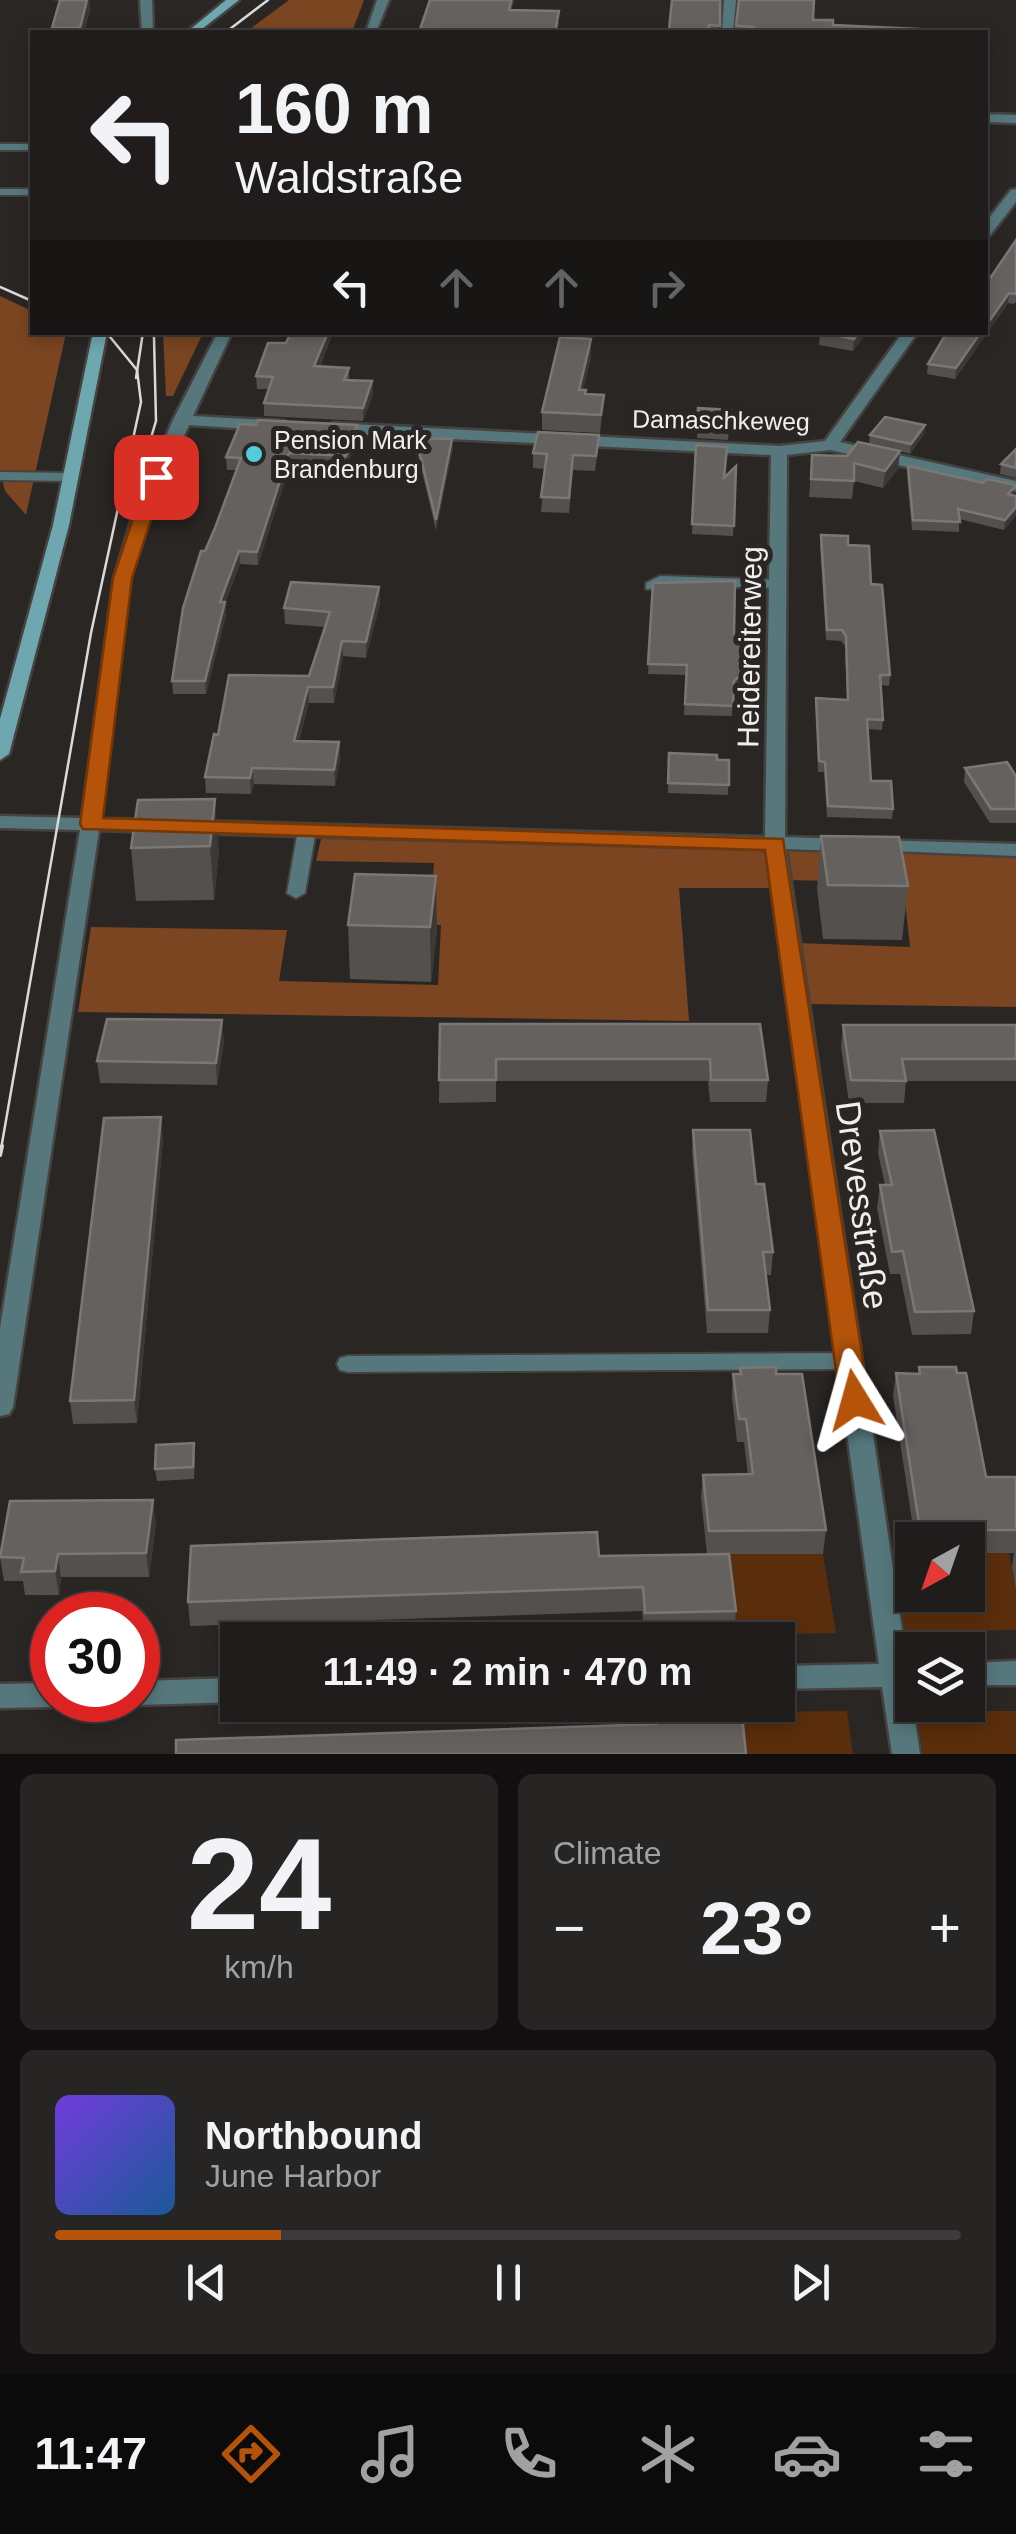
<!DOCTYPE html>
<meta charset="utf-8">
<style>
:root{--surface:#1f1c1b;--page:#272524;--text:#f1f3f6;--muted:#a1a1a3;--line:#3c3a3a;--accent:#b45309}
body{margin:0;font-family:Helvetica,sans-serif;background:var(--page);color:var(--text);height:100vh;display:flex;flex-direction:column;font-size:38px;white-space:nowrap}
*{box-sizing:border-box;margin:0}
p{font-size:32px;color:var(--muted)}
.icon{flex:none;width:55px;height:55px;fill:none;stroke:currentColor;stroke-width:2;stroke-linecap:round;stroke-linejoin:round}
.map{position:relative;height:1754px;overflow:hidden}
.panel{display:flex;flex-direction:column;gap:20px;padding:20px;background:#110f0f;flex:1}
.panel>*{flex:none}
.top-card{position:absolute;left:30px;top:30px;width:958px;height:305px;border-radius:0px;box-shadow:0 5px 15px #0003,0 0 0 2px var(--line);background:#1f1c1b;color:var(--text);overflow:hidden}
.needle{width:65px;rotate:220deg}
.controls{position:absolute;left:895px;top:1522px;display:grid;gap:20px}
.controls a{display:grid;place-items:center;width:90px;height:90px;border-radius:0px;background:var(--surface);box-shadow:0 5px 15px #0003,0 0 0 2px var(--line);font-size:50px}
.speed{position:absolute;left:30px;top:1592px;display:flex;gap:20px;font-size:50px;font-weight:700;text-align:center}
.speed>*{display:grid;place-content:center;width:130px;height:130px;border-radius:50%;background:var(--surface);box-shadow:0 5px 15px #0003,0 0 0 2px var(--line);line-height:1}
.speed .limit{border:15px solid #d22;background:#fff;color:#111}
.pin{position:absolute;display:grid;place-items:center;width:85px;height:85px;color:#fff;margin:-42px;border-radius:20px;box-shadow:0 5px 15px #0006}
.me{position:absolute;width:110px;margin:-55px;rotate:352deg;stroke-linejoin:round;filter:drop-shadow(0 0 8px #0008)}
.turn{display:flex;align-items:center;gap:35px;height:210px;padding:0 40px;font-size:45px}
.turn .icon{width:130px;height:130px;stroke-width:2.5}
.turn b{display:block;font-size:70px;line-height:85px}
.lanes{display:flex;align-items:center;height:95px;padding:0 40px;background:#0003;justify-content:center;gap:50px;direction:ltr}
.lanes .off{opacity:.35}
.big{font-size:75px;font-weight:800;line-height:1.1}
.panel .widget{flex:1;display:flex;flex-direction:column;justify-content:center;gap:15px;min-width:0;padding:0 35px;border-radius:15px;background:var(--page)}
.panel .dial{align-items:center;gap:0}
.dial b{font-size:130px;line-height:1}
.song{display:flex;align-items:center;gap:30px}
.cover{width:120px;height:120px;border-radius:15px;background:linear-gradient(135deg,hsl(260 70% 55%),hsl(210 70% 35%))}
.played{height:10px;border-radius:5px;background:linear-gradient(90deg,var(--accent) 25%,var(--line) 25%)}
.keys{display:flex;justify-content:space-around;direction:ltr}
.heat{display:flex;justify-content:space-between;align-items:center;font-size:55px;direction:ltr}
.panel .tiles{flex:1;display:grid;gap:20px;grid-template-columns:1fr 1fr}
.widget:last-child{grid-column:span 2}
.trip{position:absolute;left:220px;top:1622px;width:575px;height:100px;border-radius:0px;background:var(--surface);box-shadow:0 5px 15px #0003,0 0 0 2px var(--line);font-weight:800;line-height:100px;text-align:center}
.dock{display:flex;height:160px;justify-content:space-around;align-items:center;background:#0c0b0b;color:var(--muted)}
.dock .icon{width:70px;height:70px}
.dock .on{color:var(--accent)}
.dock b{font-size:45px;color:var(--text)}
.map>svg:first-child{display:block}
.green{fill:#5a2d0c}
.forest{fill:#7b4521}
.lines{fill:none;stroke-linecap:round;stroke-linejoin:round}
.lane-casing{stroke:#454240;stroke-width:4}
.street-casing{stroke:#454240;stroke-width:5}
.secondary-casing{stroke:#454240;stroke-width:5}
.lane{fill:#56787d;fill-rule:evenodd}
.street{fill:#56787d;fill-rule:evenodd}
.secondary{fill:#6ea7af;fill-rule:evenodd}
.tram-far1{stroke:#dbd9d7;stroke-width:2.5}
.tram{stroke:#dbd9d7;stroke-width:4}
.wall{fill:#54504e}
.shaded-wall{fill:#3c3836}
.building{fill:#65615f;stroke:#7b7775;stroke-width:2.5}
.route{fill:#b45309;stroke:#753606;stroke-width:2.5}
.poi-dot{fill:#53cbda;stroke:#292624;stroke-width:4}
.labels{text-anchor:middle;stroke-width:10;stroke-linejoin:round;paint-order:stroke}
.far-street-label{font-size:25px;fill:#f1efed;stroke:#292624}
.far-poi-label{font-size:25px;fill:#f1efed;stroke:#292624;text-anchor:start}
.street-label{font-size:30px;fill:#f1efed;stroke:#292624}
.near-street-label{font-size:35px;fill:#f1efed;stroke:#292624}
</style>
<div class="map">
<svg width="1016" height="1754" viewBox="0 0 1016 1754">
<rect width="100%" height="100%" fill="#292624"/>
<!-- green -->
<g class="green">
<path d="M912 1553V1595H968V1553H1009L1016 1590V1630L905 1632 894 1554Z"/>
<path d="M725 1554H823L836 1633 734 1635Z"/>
<path d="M847 1711 853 1754H742L738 1712Z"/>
<path d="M916 1711H1016V1754H923Z"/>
</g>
<!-- forest -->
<g class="forest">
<path d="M289 0H364L352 32H246Z"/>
<path d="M0 296 32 311V332L66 333 26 515 5 491 0 471Z"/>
<path d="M163 333H203L173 396H166Z"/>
<path d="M322 835 771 844 777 888H679L689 1021 78 1012 91 927 287 930 279 981 438 985 441 925H429L434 863 316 861Z"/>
<path d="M782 845 1016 853V1007L808 1004 797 943 910 947 903 883 789 880Z"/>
</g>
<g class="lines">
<!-- lane casing -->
<g class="lane-casing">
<g id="lane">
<rect x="0" y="144" width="32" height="6"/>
<rect x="0" y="189" width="32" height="6"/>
<path d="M0 472 71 473 78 477 71 481 0 480Z"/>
<path d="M660 576 778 580 785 584 778 588 663 585 656 589H646V583Z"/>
<path d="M307 825 316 830 305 893 296 898 287 893 298 830Z"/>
<path d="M849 1353 857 1355 860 1361 857 1367 849 1369 348 1372 340 1370 337 1364 340 1358 348 1356Z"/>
</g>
</g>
<!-- street casing -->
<g class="street-casing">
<g id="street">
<path d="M140 0H152L153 32H142Z"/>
<path d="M377 0H389L376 32H366Z"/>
<path d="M724 0H736L733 32H722Z"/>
<path d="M985 114 1016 115V123L985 122Z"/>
<path d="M1016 189V202L990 235 985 236V223L1011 190Z"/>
<path d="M218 332H232L193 416 284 421 292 426 284 431 189 425 152 505 130 578 101 819 159 820 169 826 159 832 99 830 13 1407 9 1414 0 1416V1328L80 830 0 828V816L82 818 114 578 136 505 173 420Z"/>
<path d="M903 332H918L840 442 1016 481V491L830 450 787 455 785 837 844 839 854 845 844 851 786 849 907 1663 912 1664 910 1687 920 1754H892L882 1687 778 1689V1666L879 1664 766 849 193 833 183 827 193 821 765 837 771 455 333 433 325 428 333 423 779 446 825 441Z"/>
<path d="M873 840 1016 844V856L866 850 863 846Z"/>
<path d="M1016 1661V1685H968V1663Z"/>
<path d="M238 1678V1702L138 1705 127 1700H138V1681Z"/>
<path d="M52 1683V1700H64L62 1703 52 1707 0 1708V1684Z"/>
</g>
</g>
<!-- secondary casing -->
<g class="secondary-casing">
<g id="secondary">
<path d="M226 0H239L198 32H187Z"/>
<path d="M93 332H107L69 525 9 754 0 760V719L53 525Z"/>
</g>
</g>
<!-- lane -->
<use href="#lane" class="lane"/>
<!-- street -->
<use href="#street" class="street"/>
<!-- secondary -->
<use href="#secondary" class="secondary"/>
<!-- tram-far1 -->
<g class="tram-far1">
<path d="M226 32 268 0"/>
<path d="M0 287 32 301"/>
<path d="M136 378 143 332"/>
<path d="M133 498 156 421 154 337"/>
<path d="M1 1149 91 633 141 402 137 370 106 332"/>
</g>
<!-- tram -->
<path class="tram" d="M0 1155 2 1146"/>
</g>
<!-- wall -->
<g class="wall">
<path d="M52 0H89L90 10 84 32H52V28L60 1Z"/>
<path d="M430 0H514L511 10 559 22 557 32H420Z"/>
<path d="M720 0 719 32H669V30Z"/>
<path d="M739 0 833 25 939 32H736Z"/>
<path d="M1016 240V302L1014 304 1008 303 955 379 927 374 928 364Z"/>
<path d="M291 332H333L320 367 349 368V380L372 381 373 394 363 421 264 416V403L269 389H257L256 376 286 343Z"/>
<path d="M820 332H867L853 351 819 345Z"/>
<path d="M591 357 583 390 586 394 604 395 600 433 542 430V412Z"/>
<path d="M698 408 731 410 728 440 697 438Z"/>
<path d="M925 425 924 434 910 454 900 451 898 469 883 488 854 481 852 499 809 497 812 455 847 456 869 444 870 435Z"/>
<path d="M357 437 346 468 290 465 258 565 240 564 225 603 226 615 206 694H173L172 681 205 551 237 470H227L226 457Z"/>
<path d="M416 438 453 448 436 530 416 447Z"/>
<path d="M696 445 725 478 736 466 733 536 692 534Z"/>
<path d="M1016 449V478L1000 474 1001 464Z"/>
<path d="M598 450 595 471 573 470 569 513 541 512 545 469 533 468V453Z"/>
<path d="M908 466 1014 494V496H1016V515L1004 530 959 519V532L912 530 907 475Z"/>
<path d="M821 535 848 545 871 584 890 675 889 686 881 685 883 720 882 730 868 729 871 781 893 809 892 819 827 817 824 772H818L816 698 847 699 845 646 841 641 826 640 820 545Z"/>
<path d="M653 583 734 635 757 648V658L748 665 751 666V676L733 691 732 716 684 715 686 675 648 674Z"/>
<path d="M379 587 380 603 366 658 343 656 334 703H309L299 741 339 742 340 758 335 786 254 784 251 794 206 793 205 777 218 735 309 676 325 627 285 624 284 608Z"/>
<path d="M669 753 729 760 728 795 668 793Z"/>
<path d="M965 768 1016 776V823H990L964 782Z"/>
<path d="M138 800 219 851 214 900 136 901 131 848Z"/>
<path d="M821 836 908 886 902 940 823 939 817 889Z"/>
<path d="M355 874 437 930 431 982 350 979 348 925Z"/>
<path d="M440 1024H760L768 1080 766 1102H710L708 1081H496V1102L439 1103Z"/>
<path d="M843 1025H1016V1081H906L904 1103H849L841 1047Z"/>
<path d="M224 1041 217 1085 100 1083 97 1061Z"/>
<path d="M693 1130 756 1184 773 1252 771 1275H766L770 1310 768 1333H707L692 1152Z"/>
<path d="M880 1131 974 1311 971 1334 912 1335 900 1274H890L877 1208 880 1185H885L878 1153Z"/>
<path d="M163 1139 137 1423 73 1424 70 1401Z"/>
<path d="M919 1367 986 1477H1016V1590L1012 1567 1014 1553H968V1540H915L893 1396 896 1373 918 1374Z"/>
<path d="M740 1368 776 1374 826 1530 823 1554H729L736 1611 734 1635 644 1636 642 1611 190 1626 188 1602 599 1556 707 1554 701 1498 703 1475H748L744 1442H737L732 1397 733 1374H740Z"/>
<path d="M195 1455 194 1479 157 1481 155 1469Z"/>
<path d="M156 1523 149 1577H61L59 1595H25L23 1581H4L0 1557Z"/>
<path d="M653 1705H741L654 1724Z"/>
</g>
<!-- shaded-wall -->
<g class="shaded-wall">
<path d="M87 0H89L90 10 84 32H80V28Z"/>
<path d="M1009 293 1008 303 955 379 956 368 981 332H985V327Z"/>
<path d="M328 332H333L315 379 314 366Z"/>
<path d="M859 332H867L853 351 854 339Z"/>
<path d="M591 339V357L579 408V390Z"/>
<path d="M372 381 373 394 363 421V408Z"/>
<path d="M357 425V437L346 468V456Z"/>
<path d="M925 425 924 434 910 454 911 444Z"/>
<path d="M452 439 453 448 436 530V520Z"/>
<path d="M900 451 898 469 883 488 885 471Z"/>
<path d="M289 453 290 465 258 565 257 552Z"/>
<path d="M1016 507V515L1004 530 1005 520Z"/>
<path d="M239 551 240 564 225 603 226 615 206 694 205 681 220 602Z"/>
<path d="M379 587 380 603 366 658V642Z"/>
<path d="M342 641 343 656 334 703 333 687Z"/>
<path d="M757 648V658L739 672 740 662Z"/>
<path d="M751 666V676L733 691 734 681Z"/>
<path d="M308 687 309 703 295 757 294 741Z"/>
<path d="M339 742 340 758 335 786 334 770Z"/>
<path d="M252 768 254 784 251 794 250 778Z"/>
<path d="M215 799 219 851 214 900 210 846Z"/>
<path d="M436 876 437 930 431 982 430 927Z"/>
<path d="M222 1020 224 1041 217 1085 216 1063Z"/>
<path d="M161 1117 163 1139 137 1423 134 1400Z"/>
<path d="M153 1500 156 1523 149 1577 146 1553Z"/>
<path d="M58 1554 61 1577 59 1595 55 1571Z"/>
</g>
<!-- building -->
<g class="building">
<path d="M60 0H87L80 28H52Z"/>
<path d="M430 0H511L509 10 559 11 555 32H434V29H420Z"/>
<path d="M672 0H720V26L709 25 708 31 669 30Z"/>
<path d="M739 0H814L813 20H833V25L939 30V32H754V27L736 26Z"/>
<path d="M1016 240V294L1009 293 985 327V277H991Z"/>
<path d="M291 332H328L314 366 349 368 344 380 372 381 363 408 264 403 273 377 256 376 268 343H286Z"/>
<path d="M820 332H859L854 339Z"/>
<path d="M947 332H981L956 368 928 364Z"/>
<path d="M560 337 591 339 579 390H586L585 394 604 395 601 415 542 412Z"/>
<path d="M698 408 731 410 729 430 697 429Z"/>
<path d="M885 417 925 425 911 444 870 435Z"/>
<path d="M258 420 357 425 346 456 289 453 257 552 239 551 220 602H225L205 681H172L183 608 201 551H205L215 528 241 458 226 457 240 424 256 425Z"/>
<path d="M538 432 599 435 596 456 573 455 569 498 541 497 547 454 533 453Z"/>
<path d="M416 438 452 439 436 520Z"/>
<path d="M858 442 900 451 885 471 854 463V481L811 479 812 455 847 456Z"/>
<path d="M696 445 727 447 724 478 736 466 734 526 692 524Z"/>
<path d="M1016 449V468L1001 464Z"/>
<path d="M908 466 983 483 987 479 1016 485 1008 494 1016 496V507L1005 520 958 509 960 522 913 520Z"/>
<path d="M821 535 848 536V545L869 546 871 584 882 585 890 675H880L883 720 867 719 871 781H891L893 809 828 806 825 762 819 761 816 698 848 700 846 636 842 630H827Z"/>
<path d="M735 581 734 635 752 641 748 644 757 648 740 662 751 666 734 681 733 706 685 704 687 665 648 664 653 583Z"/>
<path d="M291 582 379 587 366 642 342 641 333 687H308L294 741 339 742 334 770 252 768 250 778 205 777 214 734 218 735 229 675 309 676 330 612 284 608Z"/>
<path d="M669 753 717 755V760H729V785L668 783Z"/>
<path d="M1007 762 1016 776V809H991L965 768Z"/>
<path d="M215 799 210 846 131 848 138 800Z"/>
<path d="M821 836 899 837 908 886 828 885Z"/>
<path d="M355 874 436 876 430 927 348 925Z"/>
<path d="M107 1019 222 1020 216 1063 97 1061Z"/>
<path d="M440 1024H760L768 1080H711L710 1059H496V1080H439Z"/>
<path d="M843 1025H1016V1059H902L906 1081 851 1080Z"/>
<path d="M161 1117 134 1400 70 1401 104 1118Z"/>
<path d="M693 1130H750L756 1184H764L773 1252H763L770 1310H708Z"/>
<path d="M934 1130 974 1311 915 1312 903 1251 892 1252 880 1185H892L880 1131Z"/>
<path d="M776 1367V1374H802L826 1530 709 1531 703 1475 753 1474 746 1419H739L733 1374H741L740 1368Z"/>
<path d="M919 1367H956L957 1373H966L986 1477H1016V1530H920L896 1373 920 1374Z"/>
<path d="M194 1443 193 1467 155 1469 156 1445Z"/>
<path d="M153 1500 146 1553 58 1554 55 1571 21 1572 24 1558 0 1557 10 1501Z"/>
<path d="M597 1532 599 1556 729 1554 736 1611 645 1613 643 1587 188 1602 191 1546Z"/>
<path d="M656 1705H741L746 1754H176V1740L657 1724Z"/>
</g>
<!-- route -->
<path class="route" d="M156 472 165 477 132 578 103 818 783 839 869 1400 865 1408 855 1411 845 1408 840 1400 765 850 83 829 80 824 113 578 147 477Z"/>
<!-- markers -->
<circle class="poi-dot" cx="254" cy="454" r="10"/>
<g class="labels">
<!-- far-street labels -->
<g class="far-street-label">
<text transform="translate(721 420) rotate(1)" y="9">Damaschkeweg</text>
</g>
<!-- far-poi labels -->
<g class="far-poi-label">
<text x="274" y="449">Pension Mark<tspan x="274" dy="29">Brandenburg</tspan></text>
</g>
<!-- street labels -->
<g class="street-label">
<text transform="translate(750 647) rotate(-89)" y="10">Heidereiterweg</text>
</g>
<!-- near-street labels -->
<g class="near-street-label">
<text transform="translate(862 1205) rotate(82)" y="12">Drevesstraße</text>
</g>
</g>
</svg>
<div class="controls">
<a><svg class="needle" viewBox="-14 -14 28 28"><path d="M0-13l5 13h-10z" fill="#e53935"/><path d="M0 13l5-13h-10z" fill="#a1a1a3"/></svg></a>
<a><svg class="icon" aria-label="layers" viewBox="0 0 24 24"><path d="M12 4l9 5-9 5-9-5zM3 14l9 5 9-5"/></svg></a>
</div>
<div class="speed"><div class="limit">30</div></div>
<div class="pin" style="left:156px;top:477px;background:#d93025"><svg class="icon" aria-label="arrive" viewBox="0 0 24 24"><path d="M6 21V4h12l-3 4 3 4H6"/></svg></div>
<svg class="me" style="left:855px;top:1400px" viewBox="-20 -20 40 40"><path d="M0-17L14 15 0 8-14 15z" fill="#b45309" stroke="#fff" stroke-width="4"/></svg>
<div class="trip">11:49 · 2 min · 470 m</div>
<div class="top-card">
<div class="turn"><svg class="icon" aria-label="left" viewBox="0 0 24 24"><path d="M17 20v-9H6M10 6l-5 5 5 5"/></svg><div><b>160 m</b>Waldstraße</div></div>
<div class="lanes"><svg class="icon" aria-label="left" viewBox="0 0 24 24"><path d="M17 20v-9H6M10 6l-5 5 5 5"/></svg><svg class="icon off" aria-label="ahead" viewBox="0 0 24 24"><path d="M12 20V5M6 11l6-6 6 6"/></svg><svg class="icon off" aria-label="ahead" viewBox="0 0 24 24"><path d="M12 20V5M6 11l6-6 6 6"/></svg><svg class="icon off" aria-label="right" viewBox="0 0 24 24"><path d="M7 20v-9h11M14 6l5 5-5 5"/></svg></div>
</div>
</div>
<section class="panel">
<div class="tiles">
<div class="widget dial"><b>24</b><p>km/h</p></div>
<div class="widget"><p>Climate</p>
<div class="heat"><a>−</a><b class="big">23°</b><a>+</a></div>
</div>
<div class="widget">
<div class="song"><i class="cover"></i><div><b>Northbound</b><p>June Harbor</p></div></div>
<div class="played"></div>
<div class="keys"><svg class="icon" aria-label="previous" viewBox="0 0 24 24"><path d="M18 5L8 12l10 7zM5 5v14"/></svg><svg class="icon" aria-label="pause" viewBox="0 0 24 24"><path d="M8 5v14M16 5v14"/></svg><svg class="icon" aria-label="next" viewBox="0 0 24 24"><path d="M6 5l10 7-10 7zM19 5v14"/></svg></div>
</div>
</div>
</section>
<nav class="dock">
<b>11:47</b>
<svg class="icon on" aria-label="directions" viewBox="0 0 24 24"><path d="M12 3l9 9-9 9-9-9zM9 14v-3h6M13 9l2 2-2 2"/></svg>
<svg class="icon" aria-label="music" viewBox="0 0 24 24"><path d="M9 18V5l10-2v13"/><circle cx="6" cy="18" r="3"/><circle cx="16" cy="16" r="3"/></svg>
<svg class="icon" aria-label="phone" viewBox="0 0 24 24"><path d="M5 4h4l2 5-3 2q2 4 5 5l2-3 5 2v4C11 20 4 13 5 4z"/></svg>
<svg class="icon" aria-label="climate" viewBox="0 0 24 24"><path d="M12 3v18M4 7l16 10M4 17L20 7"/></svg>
<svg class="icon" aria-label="car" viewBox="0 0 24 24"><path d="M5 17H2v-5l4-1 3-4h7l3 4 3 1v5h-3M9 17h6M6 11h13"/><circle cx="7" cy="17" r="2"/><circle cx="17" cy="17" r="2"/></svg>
<svg class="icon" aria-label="filters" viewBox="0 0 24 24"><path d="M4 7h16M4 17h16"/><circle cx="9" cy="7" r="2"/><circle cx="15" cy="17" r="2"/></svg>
</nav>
